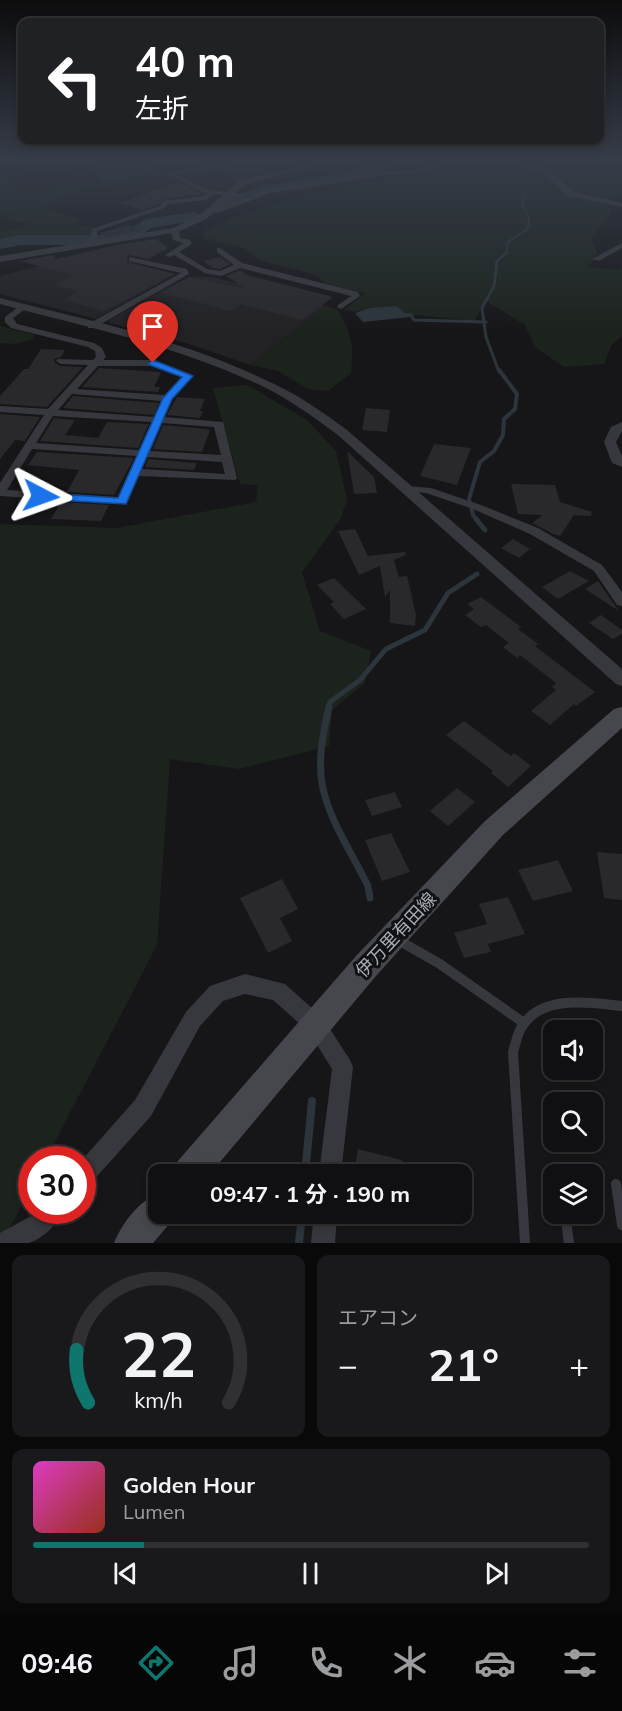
<!DOCTYPE html>
<html lang="ja">
<meta charset="utf-8">
<style>
:root{--surface:#101012;--page:#19191b;--text:#f1f3f6;--muted:#9c9d9f;--line:#303032;--accent:#0f766e}
body{margin:0;font-family:Mulish,"Noto Sans JP",sans-serif;background:var(--page);color:var(--text);height:100vh;display:flex;flex-direction:column;font-size:22px;white-space:nowrap}
*{box-sizing:border-box;margin:0}
p{font-size:20px;color:var(--muted)}
.icon{flex:none;width:33px;height:33px;fill:none;stroke:currentColor;stroke-width:2;stroke-linecap:round;stroke-linejoin:round}
.map{position:relative;height:1243px;overflow:hidden}
.side{display:flex;flex-direction:column;gap:12px;padding:12px;background:#09090a;flex:1}
.side>*{flex:none}
.banner{position:absolute;left:18px;top:18px;width:586px;height:126px;border-radius:12px;box-shadow:0 3px 9px #0003,0 0 0 2px var(--line);background:#202124;color:#fff;overflow:hidden}
.controls{position:absolute;left:543px;top:1020px;display:grid;gap:12px}
.controls a{display:grid;place-items:center;width:60px;height:60px;border-radius:12px;background:var(--surface);box-shadow:0 3px 9px #0003,0 0 0 2px var(--line);font-size:30px}
.speed{position:absolute;left:18px;top:1146px;display:flex;gap:12px;font-size:30px;font-weight:700;text-align:center}
.speed>*{display:grid;place-content:center;width:78px;height:78px;border-radius:50%;background:var(--surface);box-shadow:0 3px 9px #0003,0 0 0 2px var(--line);line-height:1}
.speed .limit{border:9px solid #d22;background:#fff;color:#111}
.pin{position:absolute;display:grid;place-items:center;width:51px;height:51px;color:#fff;margin:-62px -26px;border-radius:50% 50% 50% 0;rotate:-45deg;box-shadow:0 0 6px #0007}
.pin .icon{rotate:45deg}
.me{position:absolute;width:66px;margin:-33px;rotate:94deg;stroke-linejoin:round;filter:drop-shadow(0 0 4px #0008)}
.turn{display:flex;align-items:center;gap:21px;height:126px;padding:0 18px;font-size:27px}
.turn .icon{width:78px;height:78px;stroke-width:2.5}
.turn b{display:block;font-size:42px;line-height:51px}
.big{font-size:45px;font-weight:700;line-height:1.1}
.side .widget{flex:1;display:flex;flex-direction:column;justify-content:center;gap:9px;min-width:0;padding:0 21px;border-radius:12px;background:var(--page)}
.side .dial{align-items:center;gap:0}
.dial svg{height:156px;overflow:visible;fill:none;stroke:var(--line);stroke-width:7;stroke-linecap:round;text-anchor:middle}
.dial text{fill:var(--text);stroke:none}
.song{display:flex;align-items:center;gap:18px}
.cover{width:72px;height:72px;border-radius:9px;background:linear-gradient(135deg,hsl(310 70% 55%),hsl(10 70% 35%))}
.played{height:6px;border-radius:3px;background:linear-gradient(90deg,var(--accent) 20%,var(--line) 20%)}
.keys{display:flex;justify-content:space-around;direction:ltr}
.heat{display:flex;justify-content:space-between;align-items:center;font-size:33px;direction:ltr}
.side .tiles{flex:1;display:grid;gap:12px;grid-template-columns:1fr 1fr}
.widget:last-child{grid-column:span 2}
.trip{position:absolute;left:148px;top:1164px;width:324px;height:60px;border-radius:12px;background:var(--surface);box-shadow:0 3px 9px #0003,0 0 0 2px var(--line);font-weight:700;line-height:60px;text-align:center}
.menu{display:flex;height:96px;justify-content:space-around;align-items:center;background:#060607;color:var(--muted)}
.menu .icon{width:42px;height:42px}
.menu .current{color:var(--accent)}
.menu b{font-size:27px;color:var(--text)}
.map>svg:first-child{display:block}
.built{fill:#222225}
.green{fill:#1c231d}
.water{fill:#2c353c}
.lines{fill:none;stroke-linecap:round;stroke-linejoin:round}
.stream-far5{stroke:#2c353c;stroke-width:2}
.stream-far4{stroke:#2c353c;stroke-width:3}
.stream-far3{stroke:#2c353c;stroke-width:4}
.stream-far2{stroke:#2c353c;stroke-width:5}
.stream-far1{stroke:#2c353c;stroke-width:7}
.stream{stroke:#2c353c;stroke-width:8}
.river{fill:#2c353c;fill-rule:evenodd}
.building{fill:#29292c}
.service-far1{stroke:#37383d;stroke-width:8}
.service{stroke:#37383d;stroke-width:10}
.minor{fill:#37383d;fill-rule:evenodd}
.tertiary{fill:#37383d;fill-rule:evenodd}
.secondary{fill:#45474d;fill-rule:evenodd}
.route{fill:#1a73e8;stroke:#114b97;stroke-width:1.5}
.labels{text-anchor:middle;stroke-width:6;stroke-linejoin:round;paint-order:stroke}
.near-street-label{font-size:18px;fill:#a8adb8;stroke:#111113}
</style>
<div class="map">
<svg width="622" height="1243" viewBox="0 0 622 1243">
<rect width="100%" height="100%" fill="#161618"/>
<!-- built -->
<g class="built">
<path d="M85 260 165 280 96 319 0 294V276L39 266Z"/>
<path d="M193 276 212 277 326 306 250 365 186 343 106 322 175 283Z"/>
</g>
<!-- green -->
<g class="green">
<path d="M89 159H116L71 170 16 175 9 180 15 189 34 191 136 179 138 181 79 190 40 208 81 219 77 224 95 228 90 240 53 238 0 242V232L29 225 2 216 34 209 0 215V172Z"/>
<path d="M458 159H622V191L611 199 609 215 591 240 598 253 588 267 619 270 622 268V336L611 346 604 364 564 367 535 347 525 325 485 300 475 321 417 315 410 317 397 306C380 308 360 314 344 310L365 293 326 284 316 275 258 260 245 249 204 238 202 232C258 204 318 193 379 180 406 174 432 170 458 159Z"/>
<path d="M343 160 379 161 380 165 341 174 295 171Z"/>
<path d="M326 306 337 309C352 334 354 344 351 373L328 391 308 389 278 371 250 365Z"/>
<path d="M0 326 35 335 31 340 14 344 0 343Z"/>
<path d="M247 385 307 420 336 451 347 500 340 520 302 572 320 631 371 651 365 683 332 710 329 746 239 769 170 759 157 945 46 1159 32 1160 31 1187 2 1243H0V524L117 528 256 502 258 485 240 484 213 388Z"/>
</g>
<!-- water -->
<path class="water" d="M397 306 410 317 363 322 355 313 370 308Z"/>
<g class="lines">
<!-- stream-far5 -->
<path class="stream-far5" d="M506 254 508 242 528 229 529 218 522 203 526 191"/>
<!-- stream-far4 -->
<g class="stream-far4">
<path d="M402 314 411 315 414 320 486 322"/>
<path d="M499 372 486 337 482 308 494 286 497 261 507 252"/>
</g>
<!-- stream-far3 -->
<path class="stream-far3" d="M478 521 473 515 469 499 480 462 494 451 503 435 504 419 515 409 517 394 499 370"/>
<!-- stream-far2 -->
<g class="stream-far2">
<path d="M476 519 485 530"/>
<path d="M328 708 330 702 360 680 386 649 425 630 448 593 477 574"/>
</g>
<!-- stream-far1 -->
<path class="stream-far1" d="M329 707C323 733 317 762 323 789 331 823 353 855 368 886L370 898"/>
<!-- stream -->
<g class="stream">
<path d="M305 1174 312 1101"/>
<path d="M299 1243 302 1214"/>
</g>
<!-- river -->
<g class="river">
<path d="M376 159H390L391 166 384 171 331 184 266 194 224 208 217 204 219 201 263 186 328 176 375 165Z"/>
<path d="M194 212 199 214 202 217 199 220 151 228 141 235 101 245H20L0 249V239L20 235H101L130 229 146 219Z"/>
</g>
</g>
<!-- building -->
<g class="building">
<path d="M125 159H131L161 173 102 180 94 168Z"/>
<path d="M179 182 201 194 164 199 159 204 142 210 120 203Z"/>
<path d="M129 225 139 231 105 237 99 233Z"/>
<path d="M156 239 168 248 148 259 128 255 127 262 175 274 104 311 63 300 79 291 55 285 74 275 20 261 54 255 56 259 117 245Z"/>
<path d="M220 257 230 264 220 269 213 268 203 261Z"/>
<path d="M240 270 247 275 333 297 302 320 241 304 231 311 161 293 189 277 246 289 226 276Z"/>
<path d="M41 349 65 350 61 357 54 359 55 363 61 366 83 367 47 407 0 404V396L24 369H28Z"/>
<path d="M99 368 161 372 154 387H160L158 392 82 387Z"/>
<path d="M73 396 159 403 154 415 63 408Z"/>
<path d="M177 397 205 399 200 411H203L200 418 167 415Z"/>
<path d="M366 408 390 410 387 432 362 430Z"/>
<path d="M0 414 40 417 25 441 15 440 0 459Z"/>
<path d="M54 418 75 420 65 435 98 438 107 422 149 424 138 448 40 441Z"/>
<path d="M163 425 196 428 210 430 202 452 153 449Z"/>
<path d="M434 444 471 448 457 485 420 476Z"/>
<path d="M347 451 374 477 377 493 354 494Z"/>
<path d="M37 452 134 458 114 495 67 492 79 470 28 465Z"/>
<path d="M148 459 197 463 194 470 145 467Z"/>
<path d="M511 484 555 485 560 502 592 512 591 516 574 515 560 536 553 534 532 523 543 515 518 514Z"/>
<path d="M61 502 109 505 101 521 51 519Z"/>
<path d="M355 529 368 556 405 552 406 555 394 560 399 577 407 576 416 615 415 626 390 623V590L385 597 380 566 359 575 338 531Z"/>
<path d="M513 539 530 549 519 558 501 548Z"/>
<path d="M570 571 589 581 558 599 542 587Z"/>
<path d="M334 578 366 609 344 619 330 604 334 602 317 585Z"/>
<path d="M598 581 616 607 619 611 585 589Z"/>
<path d="M481 597 521 627 518 629 538 644 535 646 595 692 576 706 574 704 550 725 531 711 556 690 552 687 556 683 520 655 517 658 503 647 509 643 486 625 481 627 465 615 474 609 467 604Z"/>
<path d="M601 615 622 630V634L613 639 589 623Z"/>
<path d="M464 721 511 756 514 753 531 766 508 787 491 773 493 771 446 735Z"/>
<path d="M457 788 475 802 448 826 430 811Z"/>
<path d="M395 792 402 807 372 816 365 800Z"/>
<path d="M391 833 410 872 382 881 365 840Z"/>
<path d="M597 852 622 854V900L604 898Z"/>
<path d="M558 860 573 891 533 901 518 870Z"/>
<path d="M282 879 298 909 280 918 292 941 268 953 240 898Z"/>
<path d="M508 897 525 934 488 944 491 952 464 958 454 933 487 924 479 904Z"/>
<path d="M358 1149 402 1160 401 1174H354Z"/>
</g>
<g class="lines">
<!-- service-far1 -->
<path class="service-far1" d="M399 940 408 945"/>
<!-- service -->
<g class="service">
<path d="M405 944 440 964 524 1023"/>
<path d="M616 1184 622 1225"/>
<path d="M567 1228 569 1243"/>
<path d="M525 1243 513 1052C516 1043 517 1033 523 1025 544 994 591 1003 622 1006"/>
</g>
<!-- minor -->
<g class="minor">
<path d="M46 159 43 161 0 164V160Z"/>
<path d="M448 159H457L415 175H384L270 193 221 212 209 214 206 212 269 189 384 171H414Z"/>
<path d="M216 164 240 168H263L272 175 269 177 261 172H240L216 168 175 174 205 189 246 195 243 197 216 194 206 200 168 204 164 208 97 231V244L93 246 89 244 92 229 160 206 164 201 204 196 209 193 202 192 166 173Z"/>
<path d="M175 228 179 230 180 238 190 240 192 244 179 252 207 269 220 271 234 265 217 252V248H220L242 263 358 292 360 296 341 309 337 307 338 305 351 296 240 268 221 276 205 273 174 255 169 257 165 255 184 243 173 240 171 230Z"/>
<path d="M622 243V248L599 261 592 259Z"/>
<path d="M129 257 187 269 189 274 94 328H88V324L181 273 129 261Z"/>
<path d="M21 305 28 307 13 318 17 324 94 343 102 348 106 357 103 360H153L191 374V378L172 399 164 417 223 422 237 478 235 480 139 476 128 501 122 504 0 496V483L44 415 0 412V406L48 409 88 365 61 364 56 361 58 359 93 360 96 357 95 351 88 347 11 328 5 322V317ZM98 366H152L182 377 165 395 77 389ZM72 394 162 401 155 417 58 410ZM53 416 152 422 139 450 36 443ZM162 423 214 427 221 455 150 451ZM32 449 137 456 118 497 7 490ZM147 457 222 462 225 474 142 469Z"/>
<path d="M407 486 431 488 481 505 538 528 602 565 622 592V606L617 605 594 571 530 534 473 509 426 493 403 491V487Z"/>
<path d="M245 974 285 984 323 1018 350 1060 353 1067 341 1174H319L332 1069 309 1032 273 1000 245 994 223 1001 200 1026 151 1116 90 1184 82 1187V1160L135 1100 186 1012 210 986Z"/>
<path d="M36 1210H63C57 1225 44 1238 29 1243 21 1243 9 1243 0 1243V1233L33 1215Z"/>
<path d="M314 1214H337L335 1243H311Z"/>
</g>
<!-- tertiary -->
<g class="tertiary">
<path d="M328 159H341L246 184 206 219 178 232 0 262V256L173 228 200 215 240 180Z"/>
<path d="M508 159H519L554 173 574 192 622 203V207L568 196 548 177Z"/>
<path d="M0 298C92 321 188 341 274 384 300 396 324 413 347 430L622 669V686L616 684 339 436C315 418 292 401 266 388 182 347 90 328 0 304Z"/>
<path d="M622 422V431L616 442 622 456V467L612 463 604 442 611 427Z"/>
</g>
<!-- secondary -->
<g class="secondary">
<path d="M622 707V728L503 835 376 976 210 1174H173L177 1162 356 956 485 821 614 709Z"/>
<path d="M159 1193V1214H174L171 1222 153 1243H114C122 1223 139 1201 159 1193Z"/>
</g>
</g>
<!-- sky -->
<linearGradient id="sky" x2="0" y2="1"><stop stop-color="#0c0c0d"/><stop offset="0.48" stop-color="#363c48"/><stop offset="1" stop-color="#363c48" stop-opacity="0"/></linearGradient>
<rect width="622" height="333" fill="url(#sky)"/>
<!-- route -->
<path class="route" d="M153 360 193 376 172 399 126 504 37 499 35 496 41 493 118 498 163 398 182 377 150 365 148 363Z"/>
<g class="labels">
<!-- near-street labels -->
<g class="near-street-label">
<text transform="translate(396 935) rotate(-47)" y="6">伊万里有田線</text>
</g>
</g>
</svg>
<div class="controls">
<a><svg class="icon" aria-label="sound" viewBox="0 0 24 24"><path d="M4 9h4l5-4v14l-5-4H4zM17 9q2 3 0 6"/></svg></a>
<a><svg class="icon" aria-label="search" viewBox="0 0 24 24"><circle cx="10" cy="10" r="6"/><path d="M15 15l6 6"/></svg></a>
<a><svg class="icon" aria-label="layers" viewBox="0 0 24 24"><path d="M12 4l9 5-9 5-9-5zM3 14l9 5 9-5"/></svg></a>
</div>
<div class="speed"><div class="limit">30</div></div>
<div class="pin" style="left:153px;top:363px;background:#d93025"><svg class="icon" aria-label="arrive" viewBox="0 0 24 24"><path d="M6 21V4h12l-3 4 3 4H6"/></svg></div>
<svg class="me" style="left:41px;top:496px" viewBox="-20 -20 40 40"><path d="M0-17L14 15 0 8-14 15z" fill="#1a73e8" stroke="#fff" stroke-width="4"/></svg>
<div class="trip">09:47 · 1 分 · 190 m</div>
<div class="banner">
<div class="turn"><svg class="icon" aria-label="left" viewBox="0 0 24 24"><path d="M17 20v-9H6M10 6l-5 5 5 5"/></svg><div><b>40 m</b>左折</div></div>
</div>
</div>
<section class="side">
<div class="tiles">
<div class="widget dial"><svg viewBox="0 0 100 80">
<path d="M14 69A42 42 0 1 1 86 69"/>
<path d="M14 69A42 42 0 0 1 8 42" stroke="#0f766e"/>
<text x="50" y="56" font-size="32" font-weight="700">22</text>
<text x="50" y="72" font-size="11">km/h</text>
</svg></div>
<div class="widget"><p>エアコン</p>
<div class="heat"><a>−</a><b class="big">21°</b><a>+</a></div>
</div>
<div class="widget">
<div class="song"><i class="cover"></i><div><b>Golden Hour</b><p>Lumen</p></div></div>
<div class="played"></div>
<div class="keys"><svg class="icon" aria-label="previous" viewBox="0 0 24 24"><path d="M18 5L8 12l10 7zM5 5v14"/></svg><svg class="icon" aria-label="pause" viewBox="0 0 24 24"><path d="M8 5v14M16 5v14"/></svg><svg class="icon" aria-label="next" viewBox="0 0 24 24"><path d="M6 5l10 7-10 7zM19 5v14"/></svg></div>
</div>
</div>
</section>
<nav class="menu">
<b>09:46</b>
<svg class="icon current" aria-label="directions" viewBox="0 0 24 24"><path d="M12 3l9 9-9 9-9-9zM9 14v-3h6M13 9l2 2-2 2"/></svg>
<svg class="icon" aria-label="music" viewBox="0 0 24 24"><path d="M9 18V5l10-2v13"/><circle cx="6" cy="18" r="3"/><circle cx="16" cy="16" r="3"/></svg>
<svg class="icon" aria-label="phone" viewBox="0 0 24 24"><path d="M5 4h4l2 5-3 2q2 4 5 5l2-3 5 2v4C11 20 4 13 5 4z"/></svg>
<svg class="icon" aria-label="climate" viewBox="0 0 24 24"><path d="M12 3v18M4 7l16 10M4 17L20 7"/></svg>
<svg class="icon" aria-label="car" viewBox="0 0 24 24"><path d="M5 17H2v-5l4-1 3-4h7l3 4 3 1v5h-3M9 17h6M6 11h13"/><circle cx="7" cy="17" r="2"/><circle cx="17" cy="17" r="2"/></svg>
<svg class="icon" aria-label="filters" viewBox="0 0 24 24"><path d="M4 7h16M4 17h16"/><circle cx="9" cy="7" r="2"/><circle cx="15" cy="17" r="2"/></svg>
</nav>
